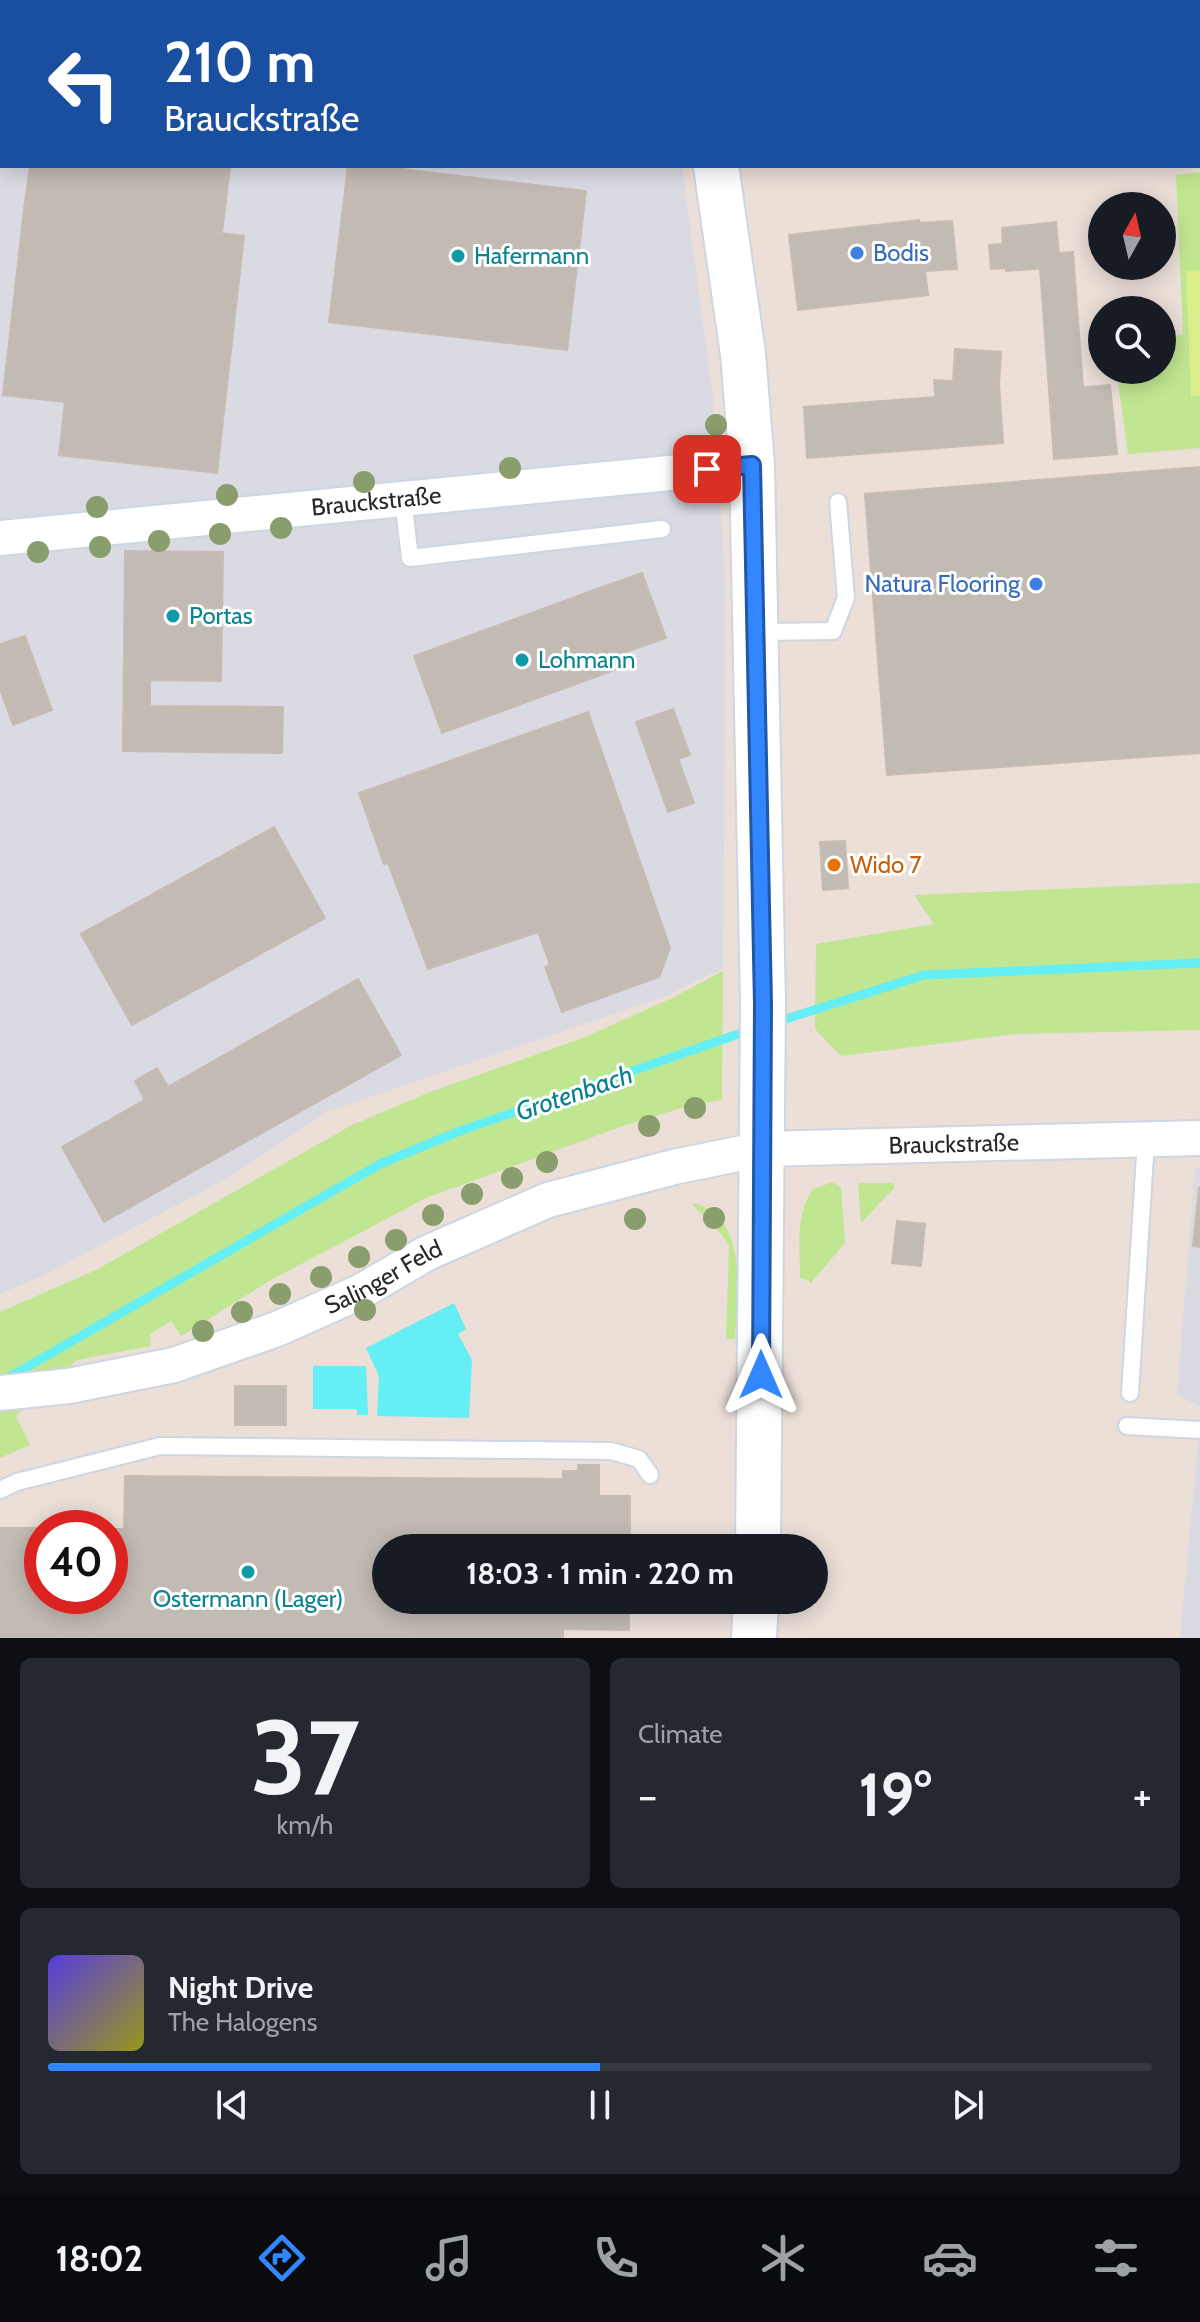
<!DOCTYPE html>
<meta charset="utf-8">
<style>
:root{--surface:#171b24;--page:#242831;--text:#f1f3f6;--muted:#9ea1a6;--line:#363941;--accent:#3286ff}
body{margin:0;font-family:Cabin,sans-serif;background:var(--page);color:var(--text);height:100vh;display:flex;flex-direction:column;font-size:30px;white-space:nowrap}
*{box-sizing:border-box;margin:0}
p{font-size:26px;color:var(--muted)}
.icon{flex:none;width:44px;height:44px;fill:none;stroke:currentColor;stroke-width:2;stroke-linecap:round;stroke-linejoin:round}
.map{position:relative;height:1638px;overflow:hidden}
.panel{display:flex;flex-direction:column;gap:20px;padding:20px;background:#0d0f14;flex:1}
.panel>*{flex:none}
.banner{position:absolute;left:0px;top:0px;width:1200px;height:168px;box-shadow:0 4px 20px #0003;background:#1a4fa0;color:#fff;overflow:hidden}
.needle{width:52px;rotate:8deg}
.controls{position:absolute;left:1088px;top:192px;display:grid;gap:16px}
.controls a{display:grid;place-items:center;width:88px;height:88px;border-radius:50%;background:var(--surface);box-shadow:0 4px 20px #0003;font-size:40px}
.speed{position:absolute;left:24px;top:1510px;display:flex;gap:16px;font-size:40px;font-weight:700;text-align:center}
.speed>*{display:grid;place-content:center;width:104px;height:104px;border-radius:50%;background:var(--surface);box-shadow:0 4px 20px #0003;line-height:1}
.speed .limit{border:12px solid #d22;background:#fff;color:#111}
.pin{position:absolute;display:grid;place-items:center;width:68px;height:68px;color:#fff;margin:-34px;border-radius:16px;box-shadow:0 4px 12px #0006}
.me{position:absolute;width:88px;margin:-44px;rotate:0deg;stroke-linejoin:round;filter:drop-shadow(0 0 6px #0008)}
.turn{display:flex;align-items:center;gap:28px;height:168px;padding:0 32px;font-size:36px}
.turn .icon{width:104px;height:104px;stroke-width:2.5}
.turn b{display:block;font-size:56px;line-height:68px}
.big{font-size:60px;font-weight:700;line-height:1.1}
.panel .card{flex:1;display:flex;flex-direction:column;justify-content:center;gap:12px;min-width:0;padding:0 28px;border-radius:12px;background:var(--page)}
.panel .dial{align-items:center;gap:0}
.dial b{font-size:104px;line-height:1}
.song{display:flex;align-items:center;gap:24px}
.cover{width:96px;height:96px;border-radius:12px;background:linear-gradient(135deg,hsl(250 70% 55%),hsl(60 70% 35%))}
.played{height:8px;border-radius:4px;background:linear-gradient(90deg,var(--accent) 50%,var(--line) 50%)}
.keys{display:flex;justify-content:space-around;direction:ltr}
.heat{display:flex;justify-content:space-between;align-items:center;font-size:44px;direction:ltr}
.panel .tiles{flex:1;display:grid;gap:20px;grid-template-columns:1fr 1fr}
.card:last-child{grid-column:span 2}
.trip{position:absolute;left:372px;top:1534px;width:456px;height:80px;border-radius:40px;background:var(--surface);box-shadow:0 4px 20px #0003;font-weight:700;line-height:80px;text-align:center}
.tabs{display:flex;height:128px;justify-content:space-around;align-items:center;background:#090b0e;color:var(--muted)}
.tabs .icon{width:56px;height:56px}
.tabs .current{color:var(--accent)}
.tabs b{font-size:36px;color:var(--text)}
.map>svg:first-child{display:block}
.industrial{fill:#dadae3}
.green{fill:#c1e691}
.pitch{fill:#daee8c}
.water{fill:#65eef4}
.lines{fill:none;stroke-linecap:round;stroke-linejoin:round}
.stream{stroke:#65eef4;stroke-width:9}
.building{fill:#c2bbb4;stroke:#c7bbb2;stroke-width:2}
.lane-casing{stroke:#ced6e2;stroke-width:20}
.street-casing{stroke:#ced6e2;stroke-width:38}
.secondary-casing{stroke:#ced6e2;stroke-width:48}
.highway-casing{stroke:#c3c3c3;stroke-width:48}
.lane{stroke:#fff;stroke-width:16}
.street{stroke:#fff;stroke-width:34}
.secondary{stroke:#fff;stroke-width:44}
.highway{stroke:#ff7450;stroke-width:44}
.tree{fill:#899d6d}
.route-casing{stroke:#2057a6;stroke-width:20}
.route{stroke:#3286ff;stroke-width:14}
.shop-dot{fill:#3f7fe0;stroke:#fff;stroke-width:3}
.culture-dot{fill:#0f9aa8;stroke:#fff;stroke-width:3}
.food-dot{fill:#e8710a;stroke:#fff;stroke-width:3}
.labels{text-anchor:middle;stroke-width:6;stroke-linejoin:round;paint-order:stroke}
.shop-label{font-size:24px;fill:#366cbe;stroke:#fff;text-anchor:start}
.culture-label{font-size:24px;fill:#0d838f;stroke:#fff;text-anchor:start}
.street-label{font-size:24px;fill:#282828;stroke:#fff}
.food-label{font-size:24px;fill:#c56008;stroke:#fff;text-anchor:start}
.water-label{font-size:26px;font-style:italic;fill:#087f8f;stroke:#fff}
</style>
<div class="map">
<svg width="1200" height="1638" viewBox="0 0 1200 1638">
<rect width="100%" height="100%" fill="#ebdfd8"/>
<!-- industrial -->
<g class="industrial">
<path d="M0 53 2 166H682L713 398 726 589 723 968 663 997 326 1112 226 1179 44 1275 0 1294Z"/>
<path d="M1195 1168H1200V1407L1177 1394Z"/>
<path d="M1200 1423V1638H1180Z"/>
</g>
<!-- green -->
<g class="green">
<path d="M1200 172V448L1128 454 1118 382 1125 370H1162V339L1183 334 1176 175Z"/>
<path d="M1200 883V1030L1016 1034 841 1056 815 1029 816 944 934 924 914 895Z"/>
<path d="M723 971 722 1100 688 1106 623 1126 426 1198 269 1281 181 1336 171 1321 150 1334 151 1346 77 1360 16 1416 30 1445 0 1458V1312L96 1270 352 1125 430 1092 583 1038 672 998Z"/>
<path d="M833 1182 841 1188 845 1243 810 1284 808 1280 800 1278C800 1246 795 1216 813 1189Z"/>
<path d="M858 1183H894V1188L861 1223Z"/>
<path d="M692 1203C749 1214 738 1296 735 1339H726L729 1247C722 1229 703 1219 692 1203Z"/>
</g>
<!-- pitch -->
<path class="pitch" d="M1200 270V396L1191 397 1186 271Z"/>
<!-- water -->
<g class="water">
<path d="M454 1303 466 1329 458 1334 472 1360 469 1418 377 1416 379 1376 366 1348Z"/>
<path d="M313 1366H366L368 1415H357V1409H313Z"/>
</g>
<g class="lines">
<!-- stream -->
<g class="stream">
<path d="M776 1022 924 975 1200 963"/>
<path d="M6 1379 380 1164 460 1131 750 1030"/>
</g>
</g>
<!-- building -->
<g class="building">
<path d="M30 166 230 167 222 233 24 210Z"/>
<path d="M348 166H376L586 191 567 350 329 322Z"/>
<path d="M24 210 244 236 217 473 59 455 65 402 3 395Z"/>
<path d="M919 220 928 295 798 310 789 235Z"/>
<path d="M952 221 957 269 925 271 919 223Z"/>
<path d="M1056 222 1060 267 1006 271V268L991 269 989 245 1003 244 1002 228Z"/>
<path d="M1073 252 1083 387 1049 390 1040 268 1060 267 1059 253Z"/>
<path d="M955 349 1001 352 999 384 953 381Z"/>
<path d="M934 380 999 384 1003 443 939 448Z"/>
<path d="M1110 385 1117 454 1054 459 1049 390Z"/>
<path d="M935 397 939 448 807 458 804 407Z"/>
<path d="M1200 467V753L887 775 865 494Z"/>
<path d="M125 551 223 552 221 681 150 680V706L283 707 282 753 123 751Z"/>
<path d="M642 573 666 638 626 652 602 587Z"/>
<path d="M602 587 631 664 442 733 414 656Z"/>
<path d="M25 636 52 710 13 725 0 689V644Z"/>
<path d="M673 709 690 755 678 759 694 803 668 812 636 722Z"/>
<path d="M588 712 670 948 659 977 562 1012 545 967 550 965 538 932 428 969 388 863 384 864 359 793Z"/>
<path d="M274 827 325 918 132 1025 81 934Z"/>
<path d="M845 841 848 888 823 890 820 842Z"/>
<path d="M358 979 401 1055 185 1176 145 1100Z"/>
<path d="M157 1068 168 1087 145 1100 135 1081Z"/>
<path d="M145 1100 185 1176 104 1222 62 1147Z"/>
<path d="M1199 1188H1200V1247L1193 1246Z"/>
<path d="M897 1221 925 1224 921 1266 892 1263Z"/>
<rect x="235" y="1386" width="51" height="39"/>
<path d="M578 1465H599V1496H630V1548H564V1523H578Z"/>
<path d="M563 1471H578V1523H564V1548H386V1600H563V1638H0V1528H42V1596H110V1529H124L125 1476 563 1479Z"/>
<path d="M563 1600H629V1630L563 1629Z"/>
</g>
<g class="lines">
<!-- lane casing -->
<g class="lane-casing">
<g id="lane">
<path d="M403 499 410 558 662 529"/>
<path d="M758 632 833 631 846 598 838 502"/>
<path d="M1130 1393 1146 1140"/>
<path d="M1127 1426 1200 1430"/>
<path d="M0 1490 17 1482 160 1446 611 1451 639 1459 650 1475"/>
</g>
</g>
<!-- street casing -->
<g class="street-casing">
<g id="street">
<path id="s1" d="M0 538 752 465"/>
<path id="s2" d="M0 1393 69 1386 174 1365 277 1329 362 1291 427 1253 548 1200 674 1167 762 1149 1200 1138"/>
</g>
</g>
<!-- secondary casing -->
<g class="secondary-casing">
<g id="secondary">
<path d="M680 0V2"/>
<path d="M716 166 743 354 752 465 763 1004 758 1548"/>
<path d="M754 1638 756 1600"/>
</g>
</g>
<!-- highway casing -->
<g class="highway-casing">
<g id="highway">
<path d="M1069 0 1145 2"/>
<path d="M1198 3H1200"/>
</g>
</g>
<!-- lane -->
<use href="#lane" class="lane"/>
<!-- street -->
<use href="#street" class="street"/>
<!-- secondary -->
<use href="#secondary" class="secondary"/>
<!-- highway -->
<use href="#highway" class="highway"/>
</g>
<!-- trees -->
<g class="tree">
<circle cx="716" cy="425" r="11"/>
<circle cx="510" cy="468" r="11"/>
<circle cx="364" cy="482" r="11"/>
<circle cx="227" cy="495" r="11"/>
<circle cx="97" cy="507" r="11"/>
<circle cx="281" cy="528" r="11"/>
<circle cx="220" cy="534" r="11"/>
<circle cx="159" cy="541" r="11"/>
<circle cx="100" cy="547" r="11"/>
<circle cx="38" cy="552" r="11"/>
<circle cx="695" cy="1108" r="11"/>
<circle cx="649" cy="1126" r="11"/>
<circle cx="547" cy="1162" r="11"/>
<circle cx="512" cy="1178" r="11"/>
<circle cx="472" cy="1194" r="11"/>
<circle cx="433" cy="1215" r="11"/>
<circle cx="714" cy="1218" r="11"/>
<circle cx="635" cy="1219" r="11"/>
<circle cx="396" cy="1240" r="11"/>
<circle cx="359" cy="1257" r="11"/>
<circle cx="321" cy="1277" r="11"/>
<circle cx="280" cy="1294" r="11"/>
<circle cx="365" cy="1310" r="11"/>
<circle cx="242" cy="1312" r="11"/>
<circle cx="203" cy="1331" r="11"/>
</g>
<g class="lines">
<!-- route casing -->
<g class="route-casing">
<path id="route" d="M707 469 752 465 763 1004 761 1375"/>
</g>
<!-- route -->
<use href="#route" class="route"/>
</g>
<!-- markers -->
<g class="shop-dot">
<circle cx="857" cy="253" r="8"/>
<circle cx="1036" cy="584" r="8"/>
</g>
<g class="culture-dot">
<circle cx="458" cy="256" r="8"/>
<circle cx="173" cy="616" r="8"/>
<circle cx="522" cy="660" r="8"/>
<circle cx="248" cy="1572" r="8"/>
</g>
<circle class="food-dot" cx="834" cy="865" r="8"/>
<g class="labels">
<!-- shop labels -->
<g class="shop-label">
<text x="873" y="261">Bodis</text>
<text x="1020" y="592" text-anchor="end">Natura Flooring</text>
</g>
<!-- culture labels -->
<g class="culture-label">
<text x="474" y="264">Hafermann</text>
<text x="189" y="624">Portas</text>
<text x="538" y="668">Lohmann</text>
<text x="248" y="1607" text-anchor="middle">Ostermann (Lager)</text>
</g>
<!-- street labels -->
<g class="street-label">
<text dy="8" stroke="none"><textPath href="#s1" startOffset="378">Brauckstraße</textPath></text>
<text dy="8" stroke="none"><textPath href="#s2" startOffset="998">Brauckstraße</textPath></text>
<text dy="8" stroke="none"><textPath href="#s2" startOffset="404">Salinger Feld</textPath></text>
</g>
<!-- food labels -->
<g class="food-label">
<text x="850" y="873">Wido 7</text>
</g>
<!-- water labels -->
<g class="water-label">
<text transform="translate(574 1093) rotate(-19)" y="9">Grotenbach</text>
</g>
</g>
</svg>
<div class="controls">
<a><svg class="needle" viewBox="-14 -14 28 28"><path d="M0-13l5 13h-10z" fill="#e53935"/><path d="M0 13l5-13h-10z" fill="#9ea1a6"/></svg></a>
<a><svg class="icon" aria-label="search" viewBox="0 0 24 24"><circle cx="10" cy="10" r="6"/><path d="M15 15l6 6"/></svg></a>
</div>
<div class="speed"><div class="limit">40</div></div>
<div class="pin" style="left:707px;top:469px;background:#d93025"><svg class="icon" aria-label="arrive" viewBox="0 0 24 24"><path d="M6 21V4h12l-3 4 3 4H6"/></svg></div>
<svg class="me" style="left:761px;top:1375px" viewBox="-20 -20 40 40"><path d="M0-17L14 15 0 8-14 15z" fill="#3286ff" stroke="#fff" stroke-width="4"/></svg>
<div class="trip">18:03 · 1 min · 220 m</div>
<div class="banner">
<div class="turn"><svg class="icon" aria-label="left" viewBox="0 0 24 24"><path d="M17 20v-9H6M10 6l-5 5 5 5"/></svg><div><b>210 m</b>Brauckstraße</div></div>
</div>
</div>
<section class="panel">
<div class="tiles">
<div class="card dial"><b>37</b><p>km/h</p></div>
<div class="card"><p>Climate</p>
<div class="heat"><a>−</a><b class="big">19°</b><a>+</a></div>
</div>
<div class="card">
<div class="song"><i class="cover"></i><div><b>Night Drive</b><p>The Halogens</p></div></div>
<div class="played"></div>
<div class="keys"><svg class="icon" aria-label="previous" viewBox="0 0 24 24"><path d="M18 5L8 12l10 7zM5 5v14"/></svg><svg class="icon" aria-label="pause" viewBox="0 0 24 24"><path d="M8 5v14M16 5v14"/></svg><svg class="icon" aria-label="next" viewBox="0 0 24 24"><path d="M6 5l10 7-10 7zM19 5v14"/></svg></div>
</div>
</div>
</section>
<nav class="tabs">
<b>18:02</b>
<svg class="icon current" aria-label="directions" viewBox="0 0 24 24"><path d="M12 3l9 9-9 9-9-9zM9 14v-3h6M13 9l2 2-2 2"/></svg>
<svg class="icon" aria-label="music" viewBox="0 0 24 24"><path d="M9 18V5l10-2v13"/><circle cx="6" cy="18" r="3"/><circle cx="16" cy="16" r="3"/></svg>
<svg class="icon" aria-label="phone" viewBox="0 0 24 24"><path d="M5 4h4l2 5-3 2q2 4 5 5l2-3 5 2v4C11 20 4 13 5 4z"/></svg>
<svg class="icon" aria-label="climate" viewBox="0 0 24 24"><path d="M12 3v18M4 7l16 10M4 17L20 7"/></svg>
<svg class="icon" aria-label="car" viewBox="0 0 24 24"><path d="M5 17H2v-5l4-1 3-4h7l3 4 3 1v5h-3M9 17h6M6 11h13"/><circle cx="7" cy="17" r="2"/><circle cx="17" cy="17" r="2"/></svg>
<svg class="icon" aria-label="filters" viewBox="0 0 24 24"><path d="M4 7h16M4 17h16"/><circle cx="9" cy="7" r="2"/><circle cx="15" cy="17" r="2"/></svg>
</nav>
